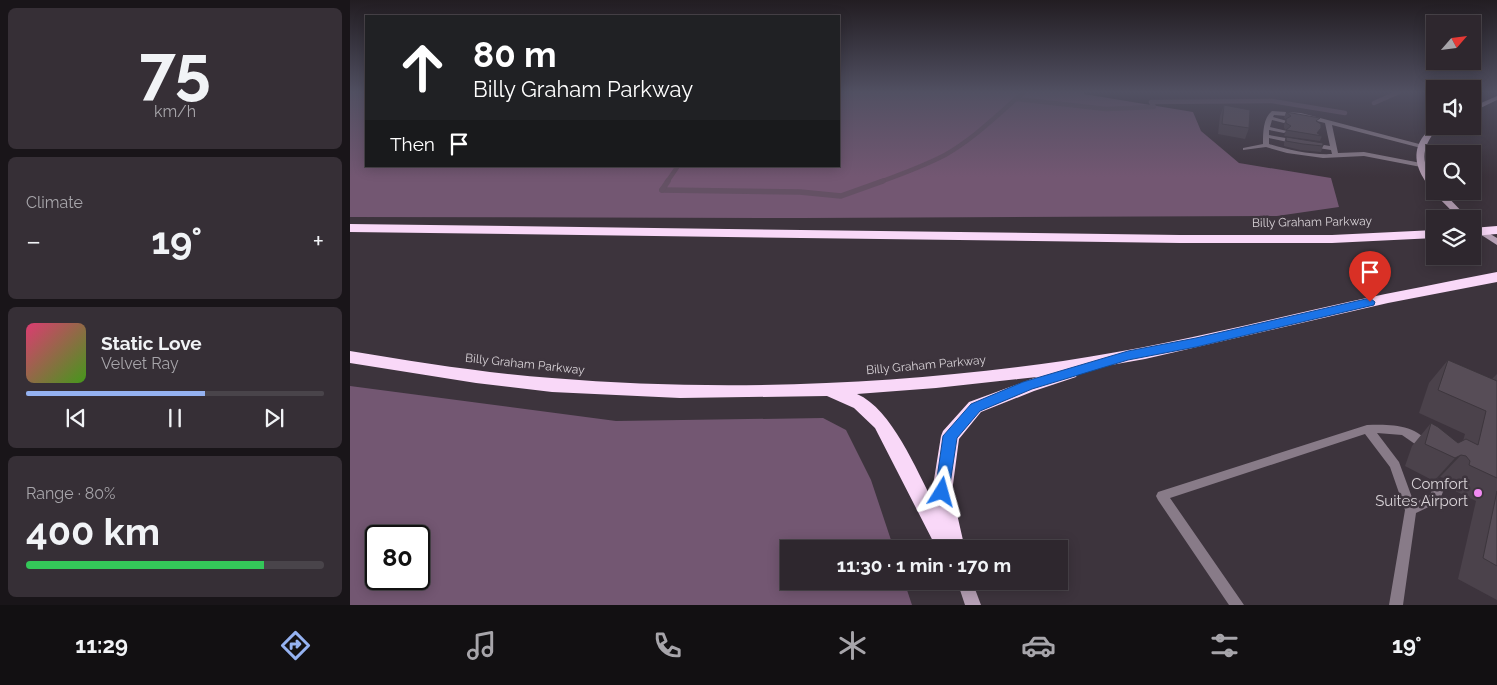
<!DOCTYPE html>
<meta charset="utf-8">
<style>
:root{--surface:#2e272e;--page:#362f36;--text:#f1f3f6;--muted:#a7a5aa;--line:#49444a;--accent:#95b2f1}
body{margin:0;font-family:Raleway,sans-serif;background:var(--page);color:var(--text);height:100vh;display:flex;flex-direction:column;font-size:19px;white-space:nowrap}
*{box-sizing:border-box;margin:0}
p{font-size:16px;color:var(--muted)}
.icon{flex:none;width:28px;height:28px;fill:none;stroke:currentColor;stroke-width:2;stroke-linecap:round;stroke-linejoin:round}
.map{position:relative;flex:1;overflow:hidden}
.panel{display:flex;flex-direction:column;gap:8px;padding:8px;background:#191519;width:350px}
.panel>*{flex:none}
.hud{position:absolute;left:15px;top:15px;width:475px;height:152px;border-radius:0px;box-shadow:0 2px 12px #0003,0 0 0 1px var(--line);background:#202124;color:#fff;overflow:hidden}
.needle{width:32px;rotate:62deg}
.controls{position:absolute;left:1076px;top:15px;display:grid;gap:10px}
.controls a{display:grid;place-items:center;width:55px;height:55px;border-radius:0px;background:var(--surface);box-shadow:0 2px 12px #0003,0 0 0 1px var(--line);font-size:25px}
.speed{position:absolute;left:15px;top:525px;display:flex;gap:10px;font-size:25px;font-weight:700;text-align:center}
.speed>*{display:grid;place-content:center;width:65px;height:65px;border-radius:50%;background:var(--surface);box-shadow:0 2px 12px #0003,0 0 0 1px var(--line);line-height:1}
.speed .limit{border:2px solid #111;border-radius:8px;background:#fff;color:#111}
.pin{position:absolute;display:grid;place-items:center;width:42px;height:42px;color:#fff;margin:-51px -21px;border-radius:50% 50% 50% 0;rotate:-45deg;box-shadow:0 0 5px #0007}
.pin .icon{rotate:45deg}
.me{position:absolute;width:55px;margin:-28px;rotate:8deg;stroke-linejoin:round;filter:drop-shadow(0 0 4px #0008)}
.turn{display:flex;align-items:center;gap:18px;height:105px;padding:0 25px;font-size:22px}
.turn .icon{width:65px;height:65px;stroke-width:2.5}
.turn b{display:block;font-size:35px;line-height:42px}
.then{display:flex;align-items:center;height:48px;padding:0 25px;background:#0003;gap:10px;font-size:19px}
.big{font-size:38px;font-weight:700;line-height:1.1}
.panel .card{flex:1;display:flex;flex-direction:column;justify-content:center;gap:8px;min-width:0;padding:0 18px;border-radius:8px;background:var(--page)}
.panel .dial{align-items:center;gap:0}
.dial b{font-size:65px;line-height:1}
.song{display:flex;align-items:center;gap:15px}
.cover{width:60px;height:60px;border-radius:8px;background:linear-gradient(135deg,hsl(340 70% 55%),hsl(100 70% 35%))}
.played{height:5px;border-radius:2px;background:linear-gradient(90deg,var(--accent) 60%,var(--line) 60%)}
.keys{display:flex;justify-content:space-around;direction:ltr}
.heat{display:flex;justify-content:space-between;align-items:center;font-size:28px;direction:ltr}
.charge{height:8px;border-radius:4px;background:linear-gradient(90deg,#34c759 80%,var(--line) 0)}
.trip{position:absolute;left:430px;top:540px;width:288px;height:50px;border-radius:0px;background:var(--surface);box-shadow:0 2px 12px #0003,0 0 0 1px var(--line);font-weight:700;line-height:50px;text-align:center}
.tabs{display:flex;height:80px;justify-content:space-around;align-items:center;background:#121012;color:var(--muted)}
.tabs .icon{width:35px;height:35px}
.tabs .selected{color:var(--accent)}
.tabs b{font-size:22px;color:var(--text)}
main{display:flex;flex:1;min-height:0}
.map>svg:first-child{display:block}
.forest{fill:#735772;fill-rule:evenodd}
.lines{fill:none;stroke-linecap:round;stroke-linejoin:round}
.stream-far1{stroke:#645164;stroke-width:4.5}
.stream{stroke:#645164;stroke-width:5.5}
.lane{fill:#887b88;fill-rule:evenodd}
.secondary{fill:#b6a0b5;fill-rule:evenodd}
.highway{fill:#f9d8f8;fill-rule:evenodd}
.wall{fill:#4b424b}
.shaded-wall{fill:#3d363d}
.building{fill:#574d57;stroke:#3d363d}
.route{fill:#1a73e8;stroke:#114b97}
.poi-dot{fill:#f28af3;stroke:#3d343d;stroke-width:2}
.labels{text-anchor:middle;stroke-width:5;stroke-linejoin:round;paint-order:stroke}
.street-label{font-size:12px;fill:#d8d2d7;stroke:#3d343d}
.near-poi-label{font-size:15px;fill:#d8d2d7;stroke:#3d343d;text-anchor:end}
</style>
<main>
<section class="panel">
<div class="card dial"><b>75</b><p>km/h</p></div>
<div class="card"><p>Climate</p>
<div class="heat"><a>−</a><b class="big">19°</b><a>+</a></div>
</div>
<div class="card">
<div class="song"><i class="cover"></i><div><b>Static Love</b><p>Velvet Ray</p></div></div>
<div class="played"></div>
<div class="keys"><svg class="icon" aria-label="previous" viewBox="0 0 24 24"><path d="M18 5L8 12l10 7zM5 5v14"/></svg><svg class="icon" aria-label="pause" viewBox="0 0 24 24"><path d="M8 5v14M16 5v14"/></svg><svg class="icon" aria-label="next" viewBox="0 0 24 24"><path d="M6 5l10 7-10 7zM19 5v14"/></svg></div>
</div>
<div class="card"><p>Range · 80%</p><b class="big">400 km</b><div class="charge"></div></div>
</section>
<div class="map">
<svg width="1147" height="605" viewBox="0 0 1147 605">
<rect width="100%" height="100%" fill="#3d343d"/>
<!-- forest -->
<g class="forest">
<path d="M0 92H16V166H489V92H734V94L843 112 851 131 889 163 981 178 989 207 927 216 456 218 0 217Z"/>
<path d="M0 386 266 421 473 418 496 430 521 480 544 549H439V581H554L562 605H0ZM26 536H69V579H26Z"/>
</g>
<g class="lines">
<!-- stream-far1 -->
<g class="stream-far1">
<path d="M667 99 756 109 804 107 801 102 922 101 995 113"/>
<path d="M1024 103 1049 92"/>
<path d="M317 182 328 166"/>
<path d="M530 182C552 174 574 166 595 155 625 138 648 114 674 92"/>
</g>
<!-- stream -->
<g class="stream">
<path d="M312 190 450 192 491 196 533 181"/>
<path d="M312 190 318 181"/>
</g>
<!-- lane -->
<g class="lane">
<path d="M922 111 951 113 1073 145V147L1071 148 982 125 988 153 1014 152 1071 163 1074 165 1071 167 1014 156 973 158 937 153 916 147 893 150V148L913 144C913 133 913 118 922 111ZM924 115 951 117 975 123 980 146 962 143 959 145 962 147 981 150 982 154C961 155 939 150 919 144V138L947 144 950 142 947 140 919 135V130L934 133 937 131 920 127 922 120 934 123 937 121 923 117Z"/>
<path d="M1017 425C1039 424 1068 424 1080 446L1079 449 1075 451 1052 435 1027 433 1049 462 1064 503 1080 495 1086 480 1090 479 1094 480 1096 484 1089 502 1066 513 1053 605H1039L1055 510 1040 467 1015 434 820 498 894 605H879L808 500 806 496 808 492Z"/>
</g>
<!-- secondary -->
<g class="secondary">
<path d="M1147 96V100L1122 112V107Z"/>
<path d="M1085 124V126H1089C1077 141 1069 154 1079 173 1082 180 1085 183 1085 191H1092L1119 219H1110C1091 199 1052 169 1072 138 1076 133 1080 128 1085 124Z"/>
<path d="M1122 223 1147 238V245L1122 229Z"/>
<path d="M607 581H622L631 605H615Z"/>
</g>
<!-- highway -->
<g class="highway">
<path d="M0 224 830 235H982L1085 230V238L982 243H830L0 232Z"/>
<path d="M1147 226V234L1122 236V228Z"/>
<path d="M1147 272V282L1038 303 795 359 727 371 728 373 726 377 684 391 631 412 609 439 602 492 615 549H587L525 428 504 408 477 396 330 398 202 392 126 383 0 363V351C67 362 134 373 202 378 372 392 545 385 713 361 809 347 904 323 998 302 1048 291 1097 282 1147 272ZM687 377 619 402 593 431 591 436 582 492 584 503C566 470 542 409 507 394L586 388Z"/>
</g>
</g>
<!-- wall -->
<g class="wall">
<path d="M874 105 899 128 895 139 868 134 870 116Z"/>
<path d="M936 112 968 123V134L972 136 970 141 934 136 936 130 934 128V125L936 119 934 118Z"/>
<path d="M936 137 973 146 971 152 950 150 934 146V143Z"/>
<path d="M1098 360 1142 379 1147 374V600L1108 579 1126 501 1097 487 1098 483 1094 478 1090 477 1084 481 1055 466 1062 446 1081 423 1108 443 1113 441 1115 434 1069 413 1079 383Z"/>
</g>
<!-- shaded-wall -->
<path class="shaded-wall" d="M1111 455 1090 477 1084 481 1105 458Z"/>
<!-- building -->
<g class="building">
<path d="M874 105 900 110 899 128 872 124Z"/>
<path d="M936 112 970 118 966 121 971 124V128L967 133 972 136 936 130 941 126 936 123V119L941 116Z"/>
<path d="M936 137 973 143V146L953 144 936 141Z"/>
<path d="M1098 360 1147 381V478L1119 465 1120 461 1116 456 1111 455 1105 458 1075 444 1081 423 1088 427 1108 443 1116 439 1128 445 1136 411 1088 390Z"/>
<path d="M1147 491V566L1133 558Z"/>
</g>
<!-- sky -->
<linearGradient id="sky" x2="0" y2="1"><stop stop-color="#221d22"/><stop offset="0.52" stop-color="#515062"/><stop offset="1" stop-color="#515062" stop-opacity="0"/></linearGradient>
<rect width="1147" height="177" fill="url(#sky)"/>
<!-- route -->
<path class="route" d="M1020 298 1025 302 1024 305 846 347 778 360 682 389 630 411 607 438 598 497 592 499 587 497 585 492 593 436 621 404 673 382 778 351 846 338Z"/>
<!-- markers -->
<circle class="poi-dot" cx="1128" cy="493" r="5"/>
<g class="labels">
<!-- street labels -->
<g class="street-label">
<text transform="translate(962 222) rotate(-1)" y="4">Billy Graham Parkway</text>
<text transform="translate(175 364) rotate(6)" y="4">Billy Graham Parkway</text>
<text transform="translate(576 365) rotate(-5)" y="4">Billy Graham Parkway</text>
</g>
<!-- near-poi labels -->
<g class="near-poi-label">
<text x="1118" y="489">Comfort<tspan x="1118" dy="17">Suites Airport</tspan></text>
</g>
</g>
</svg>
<div class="controls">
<a><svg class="needle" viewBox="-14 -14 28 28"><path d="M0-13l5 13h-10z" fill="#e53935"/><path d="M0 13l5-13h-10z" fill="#a7a5aa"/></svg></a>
<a><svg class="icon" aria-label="sound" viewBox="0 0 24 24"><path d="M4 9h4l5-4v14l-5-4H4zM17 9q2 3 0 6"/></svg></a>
<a><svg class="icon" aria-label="search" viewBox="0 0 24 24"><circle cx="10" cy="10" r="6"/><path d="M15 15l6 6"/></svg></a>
<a><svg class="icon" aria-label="layers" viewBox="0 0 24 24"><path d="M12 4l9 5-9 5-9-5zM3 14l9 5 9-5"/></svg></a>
</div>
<div class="speed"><div class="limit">80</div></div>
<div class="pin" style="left:1020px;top:302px;background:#d93025"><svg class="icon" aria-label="arrive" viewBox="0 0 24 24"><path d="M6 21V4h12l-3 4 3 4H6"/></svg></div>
<svg class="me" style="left:592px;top:492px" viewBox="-20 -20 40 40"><path d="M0-17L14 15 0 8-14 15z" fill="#1a73e8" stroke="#fff" stroke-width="4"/></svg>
<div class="trip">11:30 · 1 min · 170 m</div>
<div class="hud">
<div class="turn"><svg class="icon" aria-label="ahead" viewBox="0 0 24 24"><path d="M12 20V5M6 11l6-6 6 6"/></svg><div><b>80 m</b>Billy Graham Parkway</div></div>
<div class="then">Then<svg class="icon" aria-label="arrive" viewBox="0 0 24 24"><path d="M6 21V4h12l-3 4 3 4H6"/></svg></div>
</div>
</div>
</main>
<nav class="tabs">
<b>11:29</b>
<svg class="icon selected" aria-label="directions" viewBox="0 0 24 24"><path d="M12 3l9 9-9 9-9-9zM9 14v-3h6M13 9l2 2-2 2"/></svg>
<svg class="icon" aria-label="music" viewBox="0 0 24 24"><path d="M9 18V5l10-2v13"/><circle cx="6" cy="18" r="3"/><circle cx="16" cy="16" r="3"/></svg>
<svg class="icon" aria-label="phone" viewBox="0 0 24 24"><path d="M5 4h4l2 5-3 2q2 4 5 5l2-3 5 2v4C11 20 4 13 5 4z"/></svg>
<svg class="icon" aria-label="climate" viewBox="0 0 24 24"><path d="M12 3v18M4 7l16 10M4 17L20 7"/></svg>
<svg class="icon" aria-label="car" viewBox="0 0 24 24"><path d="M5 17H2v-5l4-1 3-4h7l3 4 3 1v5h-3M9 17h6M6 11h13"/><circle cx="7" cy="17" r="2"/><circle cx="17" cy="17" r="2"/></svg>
<svg class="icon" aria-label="filters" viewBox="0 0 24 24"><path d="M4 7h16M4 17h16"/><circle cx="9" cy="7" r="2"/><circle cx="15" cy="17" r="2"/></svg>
<b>19°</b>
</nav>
